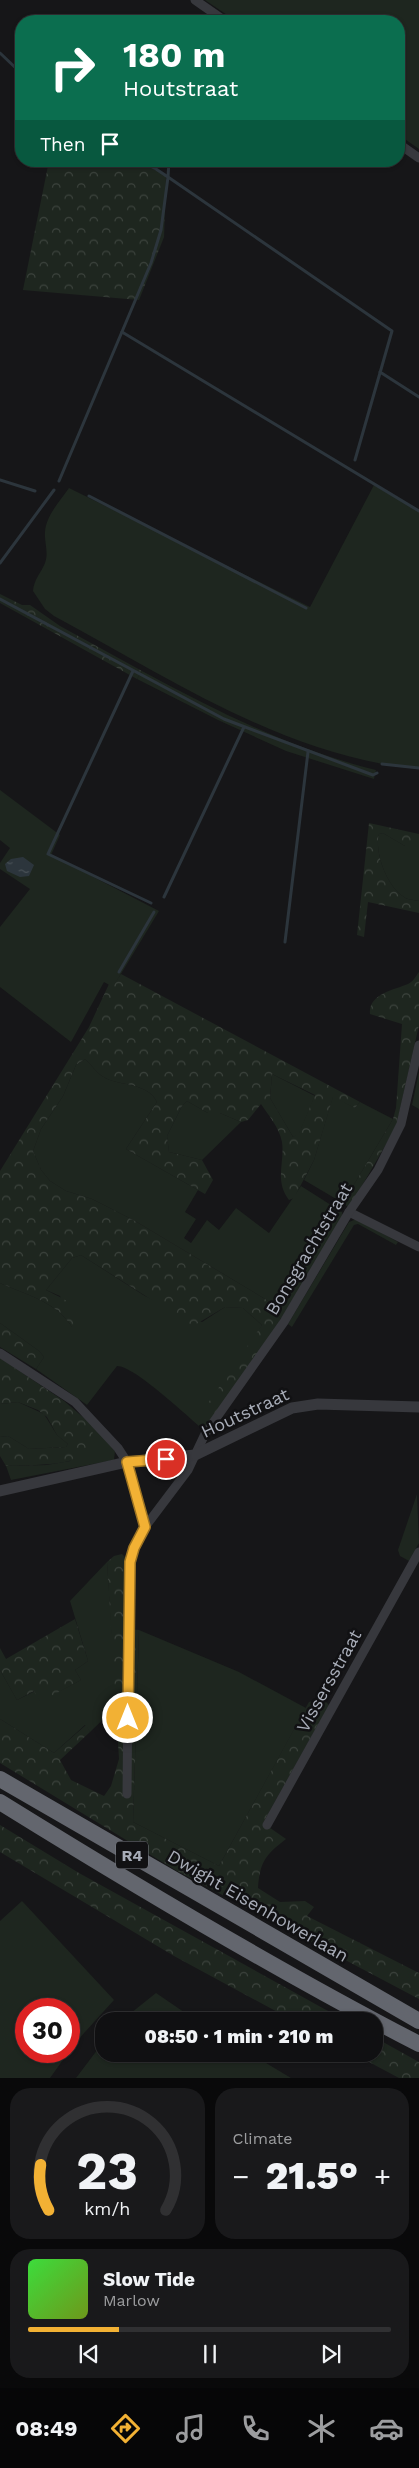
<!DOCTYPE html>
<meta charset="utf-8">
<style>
:root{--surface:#101012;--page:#19191b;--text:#f1f3f6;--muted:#9c9d9f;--line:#303032;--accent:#f2b134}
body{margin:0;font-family:"Work Sans",sans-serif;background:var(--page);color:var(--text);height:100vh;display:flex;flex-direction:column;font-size:19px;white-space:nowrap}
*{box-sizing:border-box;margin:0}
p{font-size:16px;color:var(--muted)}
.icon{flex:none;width:28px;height:28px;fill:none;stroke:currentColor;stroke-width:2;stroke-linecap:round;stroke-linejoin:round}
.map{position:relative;height:2078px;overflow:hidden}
.drawer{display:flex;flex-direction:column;gap:10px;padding:10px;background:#09090a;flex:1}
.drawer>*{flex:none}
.hud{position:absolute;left:15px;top:15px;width:390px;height:152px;border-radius:20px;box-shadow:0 1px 4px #0004,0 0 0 1px var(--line);background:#0b6e4f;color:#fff;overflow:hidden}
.speed{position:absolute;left:15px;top:1998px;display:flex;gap:10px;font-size:25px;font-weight:700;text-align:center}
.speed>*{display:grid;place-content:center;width:65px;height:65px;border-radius:50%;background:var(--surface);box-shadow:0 1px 4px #0004,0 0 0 1px var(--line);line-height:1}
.speed .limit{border:8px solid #d22;background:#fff;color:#111}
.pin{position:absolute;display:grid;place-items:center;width:42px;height:42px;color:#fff;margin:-21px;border:2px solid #fff;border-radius:50%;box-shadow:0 1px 5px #0007}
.me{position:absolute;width:55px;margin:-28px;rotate:0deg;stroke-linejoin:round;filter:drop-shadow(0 0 4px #0008)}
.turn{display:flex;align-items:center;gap:18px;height:105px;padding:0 25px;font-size:22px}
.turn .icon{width:65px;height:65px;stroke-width:2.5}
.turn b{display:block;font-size:35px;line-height:42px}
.then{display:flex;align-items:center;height:48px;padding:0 25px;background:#0003;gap:10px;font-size:19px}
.big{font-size:38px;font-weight:800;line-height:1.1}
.drawer .widget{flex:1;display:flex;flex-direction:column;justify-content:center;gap:8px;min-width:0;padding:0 18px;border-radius:20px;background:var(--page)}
.drawer .dial{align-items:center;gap:0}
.dial svg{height:130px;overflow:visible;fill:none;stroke:var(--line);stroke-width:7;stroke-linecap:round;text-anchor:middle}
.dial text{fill:var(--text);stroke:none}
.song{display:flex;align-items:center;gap:15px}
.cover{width:60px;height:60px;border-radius:8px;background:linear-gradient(135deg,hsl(120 70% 55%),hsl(80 70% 35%))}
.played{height:5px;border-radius:2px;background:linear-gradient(90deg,var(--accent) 25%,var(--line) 25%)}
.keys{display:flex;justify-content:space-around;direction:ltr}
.heat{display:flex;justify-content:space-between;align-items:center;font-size:28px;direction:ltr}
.drawer .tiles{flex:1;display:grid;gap:10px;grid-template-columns:1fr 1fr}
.widget:last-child{grid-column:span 2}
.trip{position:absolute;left:95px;top:2012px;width:288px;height:50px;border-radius:20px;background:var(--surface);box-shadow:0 1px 4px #0004,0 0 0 1px var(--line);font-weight:800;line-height:50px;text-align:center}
.tabs{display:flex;height:80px;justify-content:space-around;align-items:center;background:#060607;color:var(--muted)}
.tabs .icon{width:35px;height:35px}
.tabs .on{color:var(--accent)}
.tabs b{font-size:22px;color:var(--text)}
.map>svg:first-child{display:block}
.green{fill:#1e261f;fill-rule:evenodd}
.forest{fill:url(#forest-crowns);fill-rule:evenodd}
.water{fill:url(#water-ripples)}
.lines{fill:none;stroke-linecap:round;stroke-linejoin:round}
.stream{stroke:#2c353c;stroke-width:3}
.minor{stroke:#37383d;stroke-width:9}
.tertiary{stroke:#37383d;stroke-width:11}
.motorway{stroke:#63666e;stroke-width:16}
.route-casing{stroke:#9d7322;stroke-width:12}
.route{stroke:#f2b134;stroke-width:9}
.labels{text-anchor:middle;stroke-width:5;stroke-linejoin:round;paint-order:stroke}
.shield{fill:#111113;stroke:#7b7e86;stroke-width:1}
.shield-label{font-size:16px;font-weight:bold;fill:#a8adb8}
.street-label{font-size:18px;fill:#a8adb8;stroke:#111113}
</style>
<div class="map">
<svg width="419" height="2078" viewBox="0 0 419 2078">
<defs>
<pattern id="forest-crowns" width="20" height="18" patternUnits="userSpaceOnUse" patternTransform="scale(1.25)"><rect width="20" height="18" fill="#1e261f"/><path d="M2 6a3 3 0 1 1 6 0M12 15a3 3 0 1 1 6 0" fill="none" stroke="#3c433d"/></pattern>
<pattern id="water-ripples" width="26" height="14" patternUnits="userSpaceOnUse" patternTransform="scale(1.25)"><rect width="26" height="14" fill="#2c353c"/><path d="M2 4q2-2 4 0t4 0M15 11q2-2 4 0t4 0" fill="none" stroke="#485056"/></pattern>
</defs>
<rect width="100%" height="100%" fill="#161618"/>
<!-- green -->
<g class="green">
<path d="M205 0H419V149L399 135V21H236Z"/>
<path d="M374 485 419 511V769C287 757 169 678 54 616L45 609 33 591C34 579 41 573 45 563 49 552 44 542 45 532 46 516 59 502 69 488L310 607Z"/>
<path d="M142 671C217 711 293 750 376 770L374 779 286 751 218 720 137 679Z"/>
<path d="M0 790 60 835 51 855 159 911 113 987 104 982 71 1042 0 987V927L30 889 0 869V863L10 848 0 840Z"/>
<path d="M383 833 405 846H419V901C415 900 407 900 404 897 387 887 374 852 379 834Z"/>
<path d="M85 1059C91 1064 95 1071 102 1076 118 1087 147 1081 157 1102L126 1149 198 1190 185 1212 196 1219 184 1238 191 1243 207 1220 219 1230 236 1208 269 1233 301 1186 342 1212 343 1216 281 1319 266 1308 270 1302 135 1221 92 1199 66 1191 50 1181 41 1170 33 1151 41 1129 63 1096 76 1065Z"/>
<path d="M419 1072V1109L412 1105Z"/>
<path d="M272 1074 315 1096 299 1134 293 1137 270 1098Z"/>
<path d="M333 1096 355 1108 360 1102 393 1119 343 1203 304 1180 314 1160Z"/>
<path d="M187 1101 208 1113H220L241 1122 202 1160 169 1152 167 1136 182 1106Z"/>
<path d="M354 1220H358L398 1242 396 1245 358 1224 354 1225 292 1327 288 1324 349 1222Z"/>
<path d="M81 1255 145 1296 202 1322 225 1307 243 1308 262 1325 205 1431C189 1418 135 1366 117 1366L87 1405 36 1369 44 1357 39 1351 0 1323V1283C26 1295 56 1301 72 1327L60 1296 46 1290 72 1258Z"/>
<path d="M18 1402 44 1414 57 1435 68 1444 66 1447 29 1449 8 1436 0 1437V1404Z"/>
<path d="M91 1424 115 1451 114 1460 11 1480 6 1466 46 1465 70 1461Z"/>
<path d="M417 1494 419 1543 409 1561 400 1556 398 1550Z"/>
<path d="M107 1562 117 1706 90 1732 85 1725 54 1753 0 1719V1670L17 1700 35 1691 40 1701 81 1680 75 1670 88 1661 70 1601Z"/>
<path d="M139 1630 239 1672 306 1708 219 1866 133 1822Z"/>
<path d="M22 1901 114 2000 75 2043 50 2078H0V1921ZM26 2009H69V2051H26Z"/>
<path d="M156 1993 197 2021H121Z"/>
<path d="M104 2041V2054H251L291 2078H76Z"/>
</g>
<!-- forest -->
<g class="forest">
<path d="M49 161H136L166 175 164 237 139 300 23 290Z"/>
<path d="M0 594 22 605H30L60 626 142 671 137 679 0 603Z"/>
<path d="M369 823 419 834V846H405L383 833 379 834C374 852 387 887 404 897 407 900 415 900 419 901V913L368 902 364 937 357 935Z"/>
<path d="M419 972V1025L396 1127 349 1208 343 1203 393 1119 396 1108 402 1024 370 1014C368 994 394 990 408 984 413 982 416 976 419 972Z"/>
<path d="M121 974 360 1102 355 1108 333 1097 314 1160 294 1198 289 1200C274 1180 285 1163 282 1142 279 1127 269 1116 261 1104L248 1120 241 1122 220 1113H208L187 1101 182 1106 167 1136 169 1152 202 1160 213 1180 205 1194 126 1149 157 1102C147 1081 118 1087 102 1076 95 1071 91 1064 85 1059L76 1065 63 1096 41 1129 33 1151 41 1170 50 1181 66 1191 92 1199 135 1221 270 1302 266 1308 281 1319 214 1418 206 1413V1406L262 1325 243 1308 225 1307 193 1326 81 1255 72 1258 46 1290C60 1298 82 1303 77 1325L72 1327C56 1301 26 1295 0 1283V1171L89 1027 109 984 113 986ZM272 1074 315 1095 299 1133 293 1137 270 1098Z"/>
<path d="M0 1323 39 1351 44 1357 36 1369 0 1347Z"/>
<path d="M0 1358 64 1401 91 1424C92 1431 95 1440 93 1447 85 1467 24 1465 6 1466L0 1456V1437L8 1436 29 1449 66 1447 68 1444 57 1435 47 1417 38 1410 18 1402 0 1404Z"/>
<path d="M122 1554 125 1557 124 1629 139 1630 133 1822 219 1866 309 1702 323 1699 329 1705 263 1823 286 1839C265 1855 260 1862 258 1888L280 1902 305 1901 314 1907 307 1916 419 1973V1999L177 1871 0 1763V1719L54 1753 86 1725 90 1732 60 1760 71 1780 104 1796 111 1786 119 1759 107 1562 114 1556Z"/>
<path d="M75 1619 88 1661 75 1670 81 1680 40 1702 34 1691 17 1700 0 1670V1648L6 1659Z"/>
<path d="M0 1825 79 1873 346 2021H294L174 1956 0 1852Z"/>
<path d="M374 2037 419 2062V2078H399L354 2054H374Z"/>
</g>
<!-- water -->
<path class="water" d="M23 857 34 865 29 876 20 877 7 871 5 864 11 859Z"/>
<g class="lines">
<!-- stream -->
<g class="stream">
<path d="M0 53 21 73"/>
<path d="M169 161 168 177 392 331 355 460"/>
<path d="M122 332 419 511"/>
<path d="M380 372 419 397"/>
<path d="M0 480 35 491"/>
<path d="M59 481 151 263 161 230 168 177 156 169 140 161"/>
<path d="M89 496 306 608"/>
<path d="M0 563 54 490"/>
<path d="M0 599 224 719 373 775 377 773"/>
<path d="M133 671 48 854 151 903"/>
<path d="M382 764 419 768"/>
<path d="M164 897 244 727"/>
<path d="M285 942 308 752"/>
<path d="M119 972 154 912"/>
</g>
<!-- minor -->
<g class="minor">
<path d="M195 0 225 21"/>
<path d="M399 144 419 158"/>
<path d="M349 1212 419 1247"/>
<path d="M0 1353 75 1402 118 1448 127 1462 145 1527"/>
<path d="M127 1794 129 1586 130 1562 134 1548 145 1527 188 1470 205 1434 284 1322 349 1212 378 1170 401 1124 419 1045"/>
<path d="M267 1825 419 1552"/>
</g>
<!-- tertiary -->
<path class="tertiary" d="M0 1491 127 1462 195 1455 292 1408 318 1404 419 1407"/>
<!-- motorway -->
<g class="motorway">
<path d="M0 1779 419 2021"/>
<path d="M0 1802C137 1887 276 1970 419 2044"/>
</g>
</g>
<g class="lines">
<!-- route casing -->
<g class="route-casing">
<path id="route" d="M128 1718 130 1562 134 1548 145 1527 127 1462 166 1459"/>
</g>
<!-- route -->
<use href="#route" class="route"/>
</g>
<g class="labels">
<!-- shield labels -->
<rect class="shield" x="116" y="1841.5" width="32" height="27" rx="4"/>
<g class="shield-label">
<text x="132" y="1861">R4</text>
</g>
<!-- street labels -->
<g class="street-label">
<text transform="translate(309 1249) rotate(-59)" y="6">Bonsgrachtstraat</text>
<text transform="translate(245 1413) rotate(-25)" y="6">Houtstraat</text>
<text transform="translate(329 1681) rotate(-61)" y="6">Vissersstraat</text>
<text transform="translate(258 1906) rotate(30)" y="6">Dwight Eisenhowerlaan</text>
</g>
</g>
</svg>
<div class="speed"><div class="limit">30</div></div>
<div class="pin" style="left:166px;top:1459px;background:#d93025"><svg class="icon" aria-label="arrive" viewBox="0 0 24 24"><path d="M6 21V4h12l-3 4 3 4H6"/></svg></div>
<svg class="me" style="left:128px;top:1718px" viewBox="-20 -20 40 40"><circle r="17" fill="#f2b134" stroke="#fff" stroke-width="3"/><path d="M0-11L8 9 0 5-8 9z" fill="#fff"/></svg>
<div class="trip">08:50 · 1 min · 210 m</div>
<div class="hud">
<div class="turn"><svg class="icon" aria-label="right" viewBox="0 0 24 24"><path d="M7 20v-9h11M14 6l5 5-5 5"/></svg><div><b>180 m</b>Houtstraat</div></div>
<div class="then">Then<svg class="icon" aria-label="arrive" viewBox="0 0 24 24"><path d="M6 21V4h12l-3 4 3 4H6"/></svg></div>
</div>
</div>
<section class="drawer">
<div class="tiles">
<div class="widget dial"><svg viewBox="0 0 100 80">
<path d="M14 69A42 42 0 1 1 86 69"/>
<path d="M14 69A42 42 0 0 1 9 41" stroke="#f2b134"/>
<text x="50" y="56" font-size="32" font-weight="700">23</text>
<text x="50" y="72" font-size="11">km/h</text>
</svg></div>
<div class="widget"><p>Climate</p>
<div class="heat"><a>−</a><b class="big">21.5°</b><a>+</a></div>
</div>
<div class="widget">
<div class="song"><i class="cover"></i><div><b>Slow Tide</b><p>Marlow</p></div></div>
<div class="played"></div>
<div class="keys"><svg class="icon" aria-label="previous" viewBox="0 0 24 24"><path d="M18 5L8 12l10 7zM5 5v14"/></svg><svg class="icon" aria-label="pause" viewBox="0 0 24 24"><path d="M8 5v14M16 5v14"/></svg><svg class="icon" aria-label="next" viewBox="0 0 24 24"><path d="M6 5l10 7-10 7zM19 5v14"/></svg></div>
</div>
</div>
</section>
<nav class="tabs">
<b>08:49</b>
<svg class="icon on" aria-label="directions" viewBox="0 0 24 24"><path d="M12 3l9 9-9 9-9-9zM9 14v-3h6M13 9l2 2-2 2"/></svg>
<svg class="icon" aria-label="music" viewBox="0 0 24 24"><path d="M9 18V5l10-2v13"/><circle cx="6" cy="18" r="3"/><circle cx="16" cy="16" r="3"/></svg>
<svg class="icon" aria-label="phone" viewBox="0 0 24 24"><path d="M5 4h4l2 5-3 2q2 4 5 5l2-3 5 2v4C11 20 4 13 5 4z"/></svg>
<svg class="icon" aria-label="climate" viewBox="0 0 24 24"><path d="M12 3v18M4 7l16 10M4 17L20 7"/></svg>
<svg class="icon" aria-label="car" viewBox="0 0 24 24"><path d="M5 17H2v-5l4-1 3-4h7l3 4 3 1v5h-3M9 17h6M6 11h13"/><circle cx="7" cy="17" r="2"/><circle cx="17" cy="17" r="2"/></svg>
</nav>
